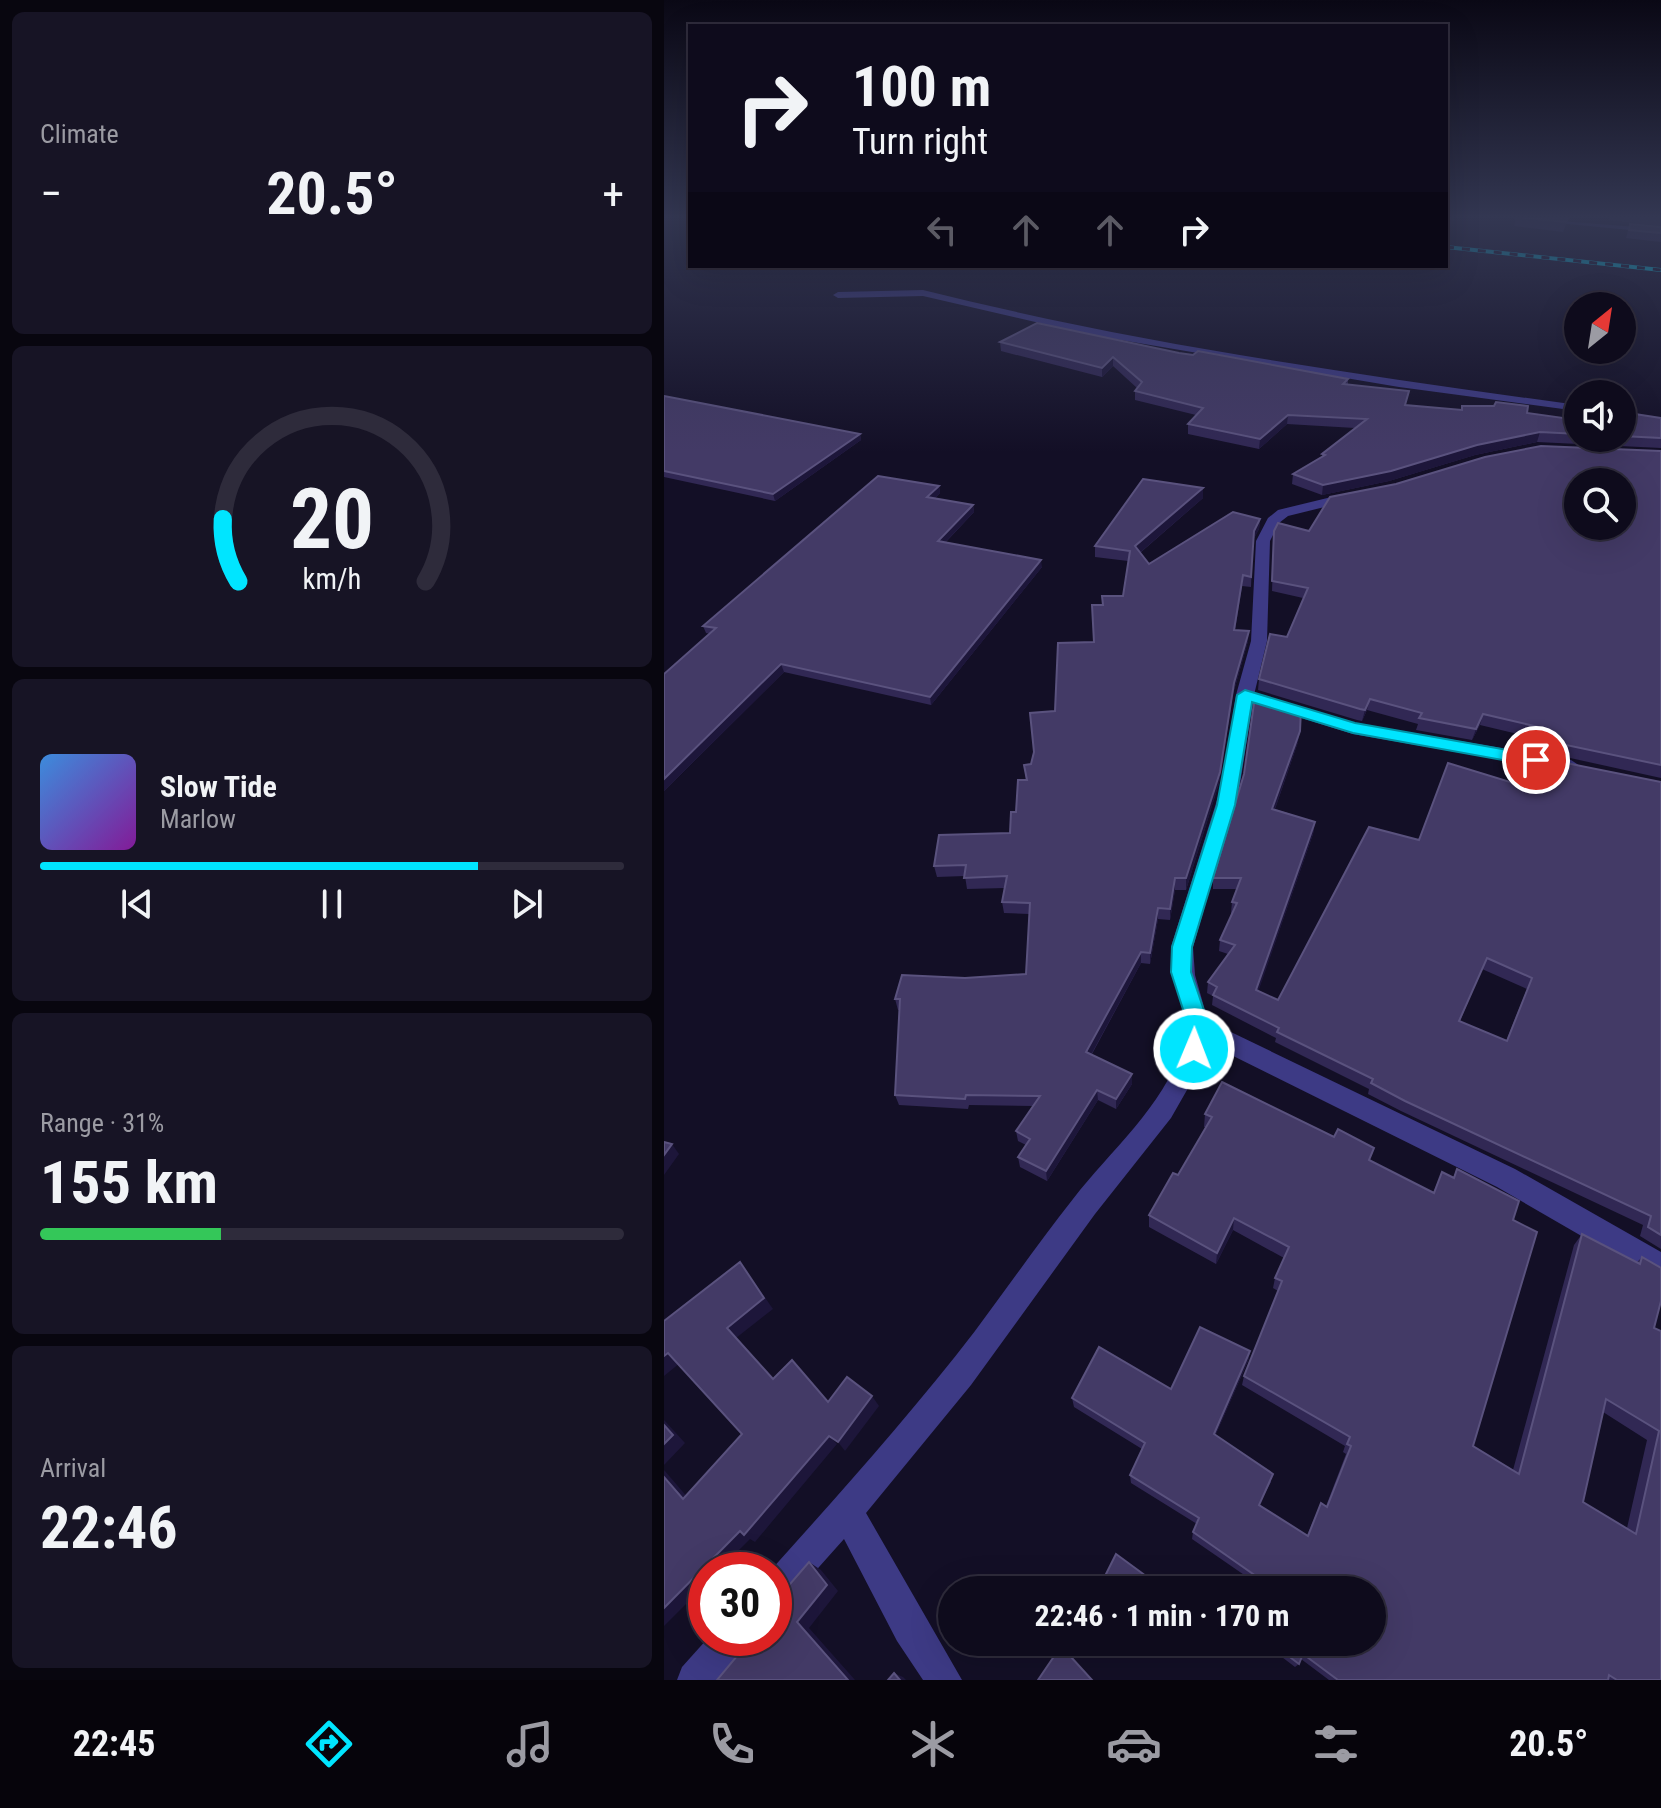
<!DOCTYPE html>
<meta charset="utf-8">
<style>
:root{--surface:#0e0b1c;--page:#171425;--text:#f1f3f6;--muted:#9b9ba3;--line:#2e2b3b;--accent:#00e5ff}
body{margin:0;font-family:"Roboto Condensed",sans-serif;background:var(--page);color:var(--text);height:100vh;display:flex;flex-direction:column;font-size:30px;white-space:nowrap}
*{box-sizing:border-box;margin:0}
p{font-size:26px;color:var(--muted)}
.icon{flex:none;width:44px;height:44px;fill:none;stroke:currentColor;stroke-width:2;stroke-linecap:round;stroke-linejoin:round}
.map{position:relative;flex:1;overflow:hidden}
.sheet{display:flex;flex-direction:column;gap:12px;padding:12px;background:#08060f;width:664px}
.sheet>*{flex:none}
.banner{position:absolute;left:24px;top:24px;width:760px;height:244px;border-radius:0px;box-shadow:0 8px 32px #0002,0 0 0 2px var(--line);background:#0e0b1c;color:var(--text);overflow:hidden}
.needle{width:52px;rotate:30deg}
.buttons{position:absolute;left:900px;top:292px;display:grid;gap:16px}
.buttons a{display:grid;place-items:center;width:72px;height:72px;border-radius:50%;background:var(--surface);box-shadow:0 8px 32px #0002,0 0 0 2px var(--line);font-size:40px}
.speed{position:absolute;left:24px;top:1552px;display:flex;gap:16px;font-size:40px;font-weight:700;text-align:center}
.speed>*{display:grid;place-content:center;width:104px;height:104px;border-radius:50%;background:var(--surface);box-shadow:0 8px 32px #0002,0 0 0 2px var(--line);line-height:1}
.speed .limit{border:12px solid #d22;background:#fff;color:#111}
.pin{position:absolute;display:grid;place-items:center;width:68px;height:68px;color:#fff;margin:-34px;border:4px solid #fff;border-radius:50%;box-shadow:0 2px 8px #0007}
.me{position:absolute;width:88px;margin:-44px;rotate:1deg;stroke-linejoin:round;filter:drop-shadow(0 0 6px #0008)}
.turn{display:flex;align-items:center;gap:28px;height:168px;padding:0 32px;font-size:36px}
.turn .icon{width:104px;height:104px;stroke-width:2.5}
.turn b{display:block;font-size:56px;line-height:68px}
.lanes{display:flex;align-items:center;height:76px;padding:0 32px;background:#0003;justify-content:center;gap:40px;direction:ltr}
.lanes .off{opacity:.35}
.big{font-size:60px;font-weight:700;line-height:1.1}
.sheet .card{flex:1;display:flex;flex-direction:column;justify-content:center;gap:12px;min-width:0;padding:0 28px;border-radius:12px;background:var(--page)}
.sheet .dial{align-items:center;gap:0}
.dial svg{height:208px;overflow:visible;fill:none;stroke:var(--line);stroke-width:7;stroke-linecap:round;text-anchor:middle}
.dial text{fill:var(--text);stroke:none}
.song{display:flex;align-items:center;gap:24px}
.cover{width:96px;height:96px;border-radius:12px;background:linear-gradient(135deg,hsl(210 70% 55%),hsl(290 70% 35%))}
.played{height:8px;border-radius:4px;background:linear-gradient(90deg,var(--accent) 75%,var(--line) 75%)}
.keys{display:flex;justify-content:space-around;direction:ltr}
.heat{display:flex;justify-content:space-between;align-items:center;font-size:44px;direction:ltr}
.charge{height:12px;border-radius:6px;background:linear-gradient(90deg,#34c759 31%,var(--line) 0)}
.trip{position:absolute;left:274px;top:1576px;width:448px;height:80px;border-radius:40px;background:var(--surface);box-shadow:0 8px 32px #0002,0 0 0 2px var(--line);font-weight:700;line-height:80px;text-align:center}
.dock{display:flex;height:128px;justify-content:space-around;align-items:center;background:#06040b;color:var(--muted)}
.dock .icon{width:56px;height:56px}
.dock .selected{color:var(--accent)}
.dock b{font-size:36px;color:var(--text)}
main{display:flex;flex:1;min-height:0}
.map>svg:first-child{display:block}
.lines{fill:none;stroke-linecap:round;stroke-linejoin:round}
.minor{fill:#3d3a85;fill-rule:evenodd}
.rail-casing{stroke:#00e5ff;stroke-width:4}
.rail{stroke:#130f26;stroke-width:3;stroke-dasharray:8;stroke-linecap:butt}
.wall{fill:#312854;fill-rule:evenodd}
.shaded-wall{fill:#1d163a}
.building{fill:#433a66;stroke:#5a527e;stroke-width:2;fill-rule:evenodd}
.route{fill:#00e5ff;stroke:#0095a6;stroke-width:2}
</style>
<main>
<section class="sheet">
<div class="card"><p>Climate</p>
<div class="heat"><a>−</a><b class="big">20.5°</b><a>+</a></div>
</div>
<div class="card dial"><svg viewBox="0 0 100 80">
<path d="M14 69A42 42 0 1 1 86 69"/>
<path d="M14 69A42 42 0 0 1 8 45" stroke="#00e5ff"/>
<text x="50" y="56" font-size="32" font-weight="700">20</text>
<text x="50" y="72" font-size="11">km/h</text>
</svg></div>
<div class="card">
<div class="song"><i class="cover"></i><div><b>Slow Tide</b><p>Marlow</p></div></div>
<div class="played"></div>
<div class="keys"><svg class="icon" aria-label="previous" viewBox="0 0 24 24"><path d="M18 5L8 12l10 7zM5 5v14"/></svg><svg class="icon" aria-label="pause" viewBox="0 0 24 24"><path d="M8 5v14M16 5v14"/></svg><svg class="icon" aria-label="next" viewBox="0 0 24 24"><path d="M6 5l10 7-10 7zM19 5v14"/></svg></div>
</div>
<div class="card"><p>Range · 31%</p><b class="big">155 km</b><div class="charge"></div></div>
<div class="card"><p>Arrival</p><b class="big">22:46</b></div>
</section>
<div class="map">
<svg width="997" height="1680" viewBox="0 0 997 1680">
<rect width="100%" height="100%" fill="#130f26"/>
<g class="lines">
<!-- minor -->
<g class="minor">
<path d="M848 217 997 229V233L852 219Z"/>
<path d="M259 290C474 344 694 375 914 405V411L735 387 427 335 259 296 174 298 169 295 174 292Z"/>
<path d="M688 492 693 493V499L624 516 615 523 606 541 603 641 590 695 576 784 529 947 531 975 544 1021 851 1169 997 1252V1282L833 1187 543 1043 531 1076 507 1118 431 1214 307 1385 202 1513 298 1680H259L233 1641 180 1539 122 1604 110 1609V1570H107C177 1492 247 1414 311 1331 344 1287 375 1242 409 1199 446 1151 499 1107 518 1048 529 1015 506 981 507 947L558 784 572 695 587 641 592 541 604 518 614 510Z"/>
<path d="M611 699 691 723 907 760 916 766 907 772 689 734 605 708 602 704 605 700Z"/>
<path d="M44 1638H86L81 1651 55 1680H13L18 1667Z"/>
</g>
<!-- rail casing -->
<g class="rail-casing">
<path id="rail" d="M782 247 997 270"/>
</g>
<!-- rail -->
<use href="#rail" class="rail"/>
</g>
<!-- wall -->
<g class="wall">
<path d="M782 217H791L789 221 782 220Z"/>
<path d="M852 217H905L899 232 850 226Z"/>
<path d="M945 217H997V226L945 220Z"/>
<path d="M966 224 997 227V242L962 238Z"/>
<path d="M336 342 515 353 684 379V384L742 405 797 410 863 413 914 420V438H958V412L997 418V448L873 442 811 455 725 481 658 495 628 484 629 474 658 457V454L691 428 623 424 595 449 524 434V424L532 415 471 400V391L473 388 449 366 438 377 337 351Z"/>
<path d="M0 396 196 434 197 440 111 501 0 477Z"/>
<path d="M997 451V778L879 752V740L816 725 808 740 752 730 754 724 703 710 698 721 693 720 594 690 595 679 623 637 639 598 608 591 610 531H645Z"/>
<path d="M275 486 276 493 271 498 309 505 310 512 281 543 378 567 267 705 120 672 0 791V674L46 634 42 633 39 626Z"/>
<path d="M539 488V498L476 553 485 564 596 519 595 529 589 540 587 587 578 586 571 630 584 641 569 694 555 783 522 890H511L506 920 494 919 486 964 477 963 428 1054 468 1084 452 1109 434 1100 383 1181 356 1167 354 1157 362 1145 354 1141 352 1131 369 1106 305 1105 304 1109 235 1105 231 1095 236 1010H234L231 999 301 978 362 974 365 914 340 913 338 902 341 888 303 889 301 876 273 877 270 866 346 833 362 780 360 765 367 764 391 711 430 642 459 596 464 561 431 557V546Z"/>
<path d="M634 742 611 809 651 822 649 834 594 991 614 1000 755 840 857 785 860 775 878 779V770L882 759 997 782V1249L976 1236 979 1225 737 1111 704 1094 705 1089 611 1042 612 1038 548 1005 549 996 543 993 544 982 564 954 555 951 556 940 568 914 567 913 568 902 573 889H549V878ZM818 969 863 989 842 1041 796 1021Z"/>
<path d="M541 1114 706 1161 769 1193 778 1172 789 1178 793 1169 849 1220 809 1446 849 1470 910 1245 918 1234 973 1262 978 1257 990 1328 997 1331V1680H665L637 1659 635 1664 631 1667 598 1642H708V1590H602L528 1539 529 1532 533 1524 467 1483 466 1475 478 1449 410 1407 408 1398 507 1389 586 1351 584 1361 551 1436 607 1482 595 1505 643 1535 657 1503 662 1506 682 1454 679 1452 681 1446 578 1385 580 1376 614 1291 609 1288 611 1278 620 1258 569 1230 552 1264 485 1227V1215L514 1175 542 1127H540ZM939 1412 983 1440 963 1528 919 1502Z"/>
<path d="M459 1642H486L479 1657Z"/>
</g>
<!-- shaded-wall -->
<g class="shaded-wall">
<path d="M449 357V366L438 377V368Z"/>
<path d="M624 415 623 424 595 449 596 439Z"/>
<path d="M876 432 873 442 811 455 725 481 658 495 659 485 813 445Z"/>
<path d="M196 434 197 440 111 501 109 494Z"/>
<path d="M275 486 276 493 265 504 263 497Z"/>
<path d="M539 488V498L471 557V546Z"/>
<path d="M309 505 310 512 275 549 274 541Z"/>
<path d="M596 519 595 529 589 541 590 531Z"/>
<path d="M377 560 378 567 267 705 266 697Z"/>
<path d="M579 575 578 586 569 640 570 630Z"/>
<path d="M585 631 584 641 569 694 555 783 522 890V878L570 683Z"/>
<path d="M117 664 120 672 0 791V779Z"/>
<path d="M706 699 703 710 698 721 701 710Z"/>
<path d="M819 714 816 725 808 740 812 729Z"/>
<path d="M636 731 634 742 607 820 608 809Z"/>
<path d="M651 822 649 834 591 1001 592 990Z"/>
<path d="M511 878V890L506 920V909Z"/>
<path d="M494 908V919L486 964V953Z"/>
<path d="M477 952V963L423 1062 422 1052Z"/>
<path d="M468 1074V1084L452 1109V1099Z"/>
<path d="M433 1090 434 1100 383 1181 382 1171Z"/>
<path d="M8 1144 15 1154 0 1175V1155Z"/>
<path d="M570 1218 569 1230 552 1264 553 1253Z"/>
<path d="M76 1262 109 1309 72 1338 63 1328Z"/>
<path d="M586 1351 584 1361 548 1443 550 1434Z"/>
<path d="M4 1353 16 1363 0 1376V1356Z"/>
<path d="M208 1396 215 1406 181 1451 174 1442Z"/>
<path d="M0 1420 21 1443 0 1465Z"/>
<path d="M165 1436 173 1444 91 1542 86 1539 55 1570H42V1584L0 1626V1608Z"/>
<path d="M0 1470 31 1506 19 1499 0 1477Z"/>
<path d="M145 1562 157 1570 174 1591 145 1628 191 1680H184L133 1622Z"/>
<path d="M484 1642H486L479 1657V1654Z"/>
<path d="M230 1673 239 1677 242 1680H236Z"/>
</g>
<!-- building -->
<g class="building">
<path d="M854 217H904L902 222Z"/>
<path d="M966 224 997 227V233L965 230Z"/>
<path d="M373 323 515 353 529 355 534 351 684 379 679 384 745 391 741 405 798 410V406H830L832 402 864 406 863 413 914 420V434L876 432 813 445 727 471 659 485 629 474 661 455 658 454 703 419 624 415 596 439 524 424 539 408 471 391 478 382 449 357 438 368 336 342Z"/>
<path d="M0 396 196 434 109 494 0 471Z"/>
<path d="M958 412 997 418V438L958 436Z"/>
<path d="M877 446 997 451V765L883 741V729L819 714 812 729 755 718 758 713 706 699 701 710 696 709 595 679 606 634 623 637 644 588 608 581 610 531 614 523 645 531 666 497 732 484 821 457ZM914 482H958V526H914Z"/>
<path d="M214 476 275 486 263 497 309 505 274 541 377 560 266 697 117 664 0 779V674L52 628 39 626Z"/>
<path d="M479 479 539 488 471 546 485 564 569 512 596 519 590 531 587 577 579 575 570 630 585 631 570 683 556 772 522 878H511L506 909 494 908 486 953 477 952 422 1052 468 1074 452 1099 433 1090 382 1171 354 1157 366 1139 352 1131 376 1096 302 1095 301 1099 231 1095 236 999H231L238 975 301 978 362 974 366 903 338 902 343 876 300 878 302 865 270 866 275 835 346 833 347 812H352L354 780H363L360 765 367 764 370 752 366 713 391 711 394 643 430 642 428 605H439L438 596H459L466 551 431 546Z"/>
<path d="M591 696 637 709 636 731 608 809 651 822 592 990 614 1000 705 827 755 840 784 763 859 786 860 775 882 780V759L997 782V1235L984 1227 987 1216 741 1101 707 1083 709 1079 613 1032 615 1028 549 995 553 987 544 982 571 945 556 940 573 903 568 902 577 878H549L580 774ZM823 958 868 978 843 1041 795 1021Z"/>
<path d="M558 1082 670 1137 674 1129 710 1148 705 1160 770 1193 778 1172 790 1178 793 1169 855 1201 849 1220 873 1232 809 1446 855 1474 918 1234 976 1264 978 1257 997 1268V1301L990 1328 997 1331V1680H953L945 1675 944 1680H674L639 1654 635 1664 606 1642H708V1590H612L529 1532 535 1518 466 1475 481 1443 408 1398 435 1347 507 1389 536 1327 586 1351 550 1434 609 1474 595 1505 644 1536 657 1503 663 1507 687 1446 683 1444 686 1437 580 1376 618 1281 611 1278 625 1247 570 1218 553 1253 485 1215 509 1173 514 1175 548 1117 541 1114ZM942 1399 995 1431 972 1534 919 1502Z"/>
<path d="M0 1142 8 1144 0 1155Z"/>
<path d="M76 1262 100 1298 63 1328 109 1379 128 1360 164 1402 183 1377 208 1396 174 1442 165 1436 80 1535 76 1531 0 1608V1477L19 1499 78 1434 4 1353 0 1356V1321Z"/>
<path d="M0 1425 9 1435 0 1444Z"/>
<path d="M452 1554 501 1590H434Z"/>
<path d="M145 1562 163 1585 133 1622 184 1680H53L88 1638H110V1612L117 1604 113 1599Z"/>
<path d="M464 1642H484L479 1654Z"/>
<path d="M397 1646 428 1680H374Z"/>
<path d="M230 1673 236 1680H224Z"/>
</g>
<!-- sky -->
<linearGradient id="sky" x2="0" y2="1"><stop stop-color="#0a0815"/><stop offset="0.48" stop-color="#333752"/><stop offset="1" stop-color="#333752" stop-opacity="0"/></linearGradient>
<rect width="997" height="452" fill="url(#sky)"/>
<!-- route -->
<path class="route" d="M581 690 691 723 872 755 880 760 872 766 689 733 588 702 571 805 528 947 527 972 546 1028 538 1056 530 1058 522 1056 519 1049 525 1028 507 972 508 947 553 805 573 695Z"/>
</svg>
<div class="buttons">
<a><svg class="needle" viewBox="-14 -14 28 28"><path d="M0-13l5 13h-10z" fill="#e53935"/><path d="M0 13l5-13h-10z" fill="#9b9ba3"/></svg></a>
<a><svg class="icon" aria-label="sound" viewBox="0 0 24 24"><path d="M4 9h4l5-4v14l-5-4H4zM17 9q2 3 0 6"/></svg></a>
<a><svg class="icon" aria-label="search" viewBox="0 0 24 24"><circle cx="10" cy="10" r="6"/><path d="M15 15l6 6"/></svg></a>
</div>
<div class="speed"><div class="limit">30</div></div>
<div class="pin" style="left:872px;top:760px;background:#d93025"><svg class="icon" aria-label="arrive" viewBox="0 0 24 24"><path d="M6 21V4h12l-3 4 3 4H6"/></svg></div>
<svg class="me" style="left:530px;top:1049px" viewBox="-20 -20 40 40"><circle r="17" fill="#00e5ff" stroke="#fff" stroke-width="3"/><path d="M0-11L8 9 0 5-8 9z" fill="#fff"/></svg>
<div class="trip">22:46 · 1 min · 170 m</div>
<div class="banner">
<div class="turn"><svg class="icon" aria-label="right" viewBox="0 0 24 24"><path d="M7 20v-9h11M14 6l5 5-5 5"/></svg><div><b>100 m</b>Turn right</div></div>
<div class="lanes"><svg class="icon off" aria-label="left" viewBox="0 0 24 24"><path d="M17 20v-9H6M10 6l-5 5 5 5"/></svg><svg class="icon off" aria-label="ahead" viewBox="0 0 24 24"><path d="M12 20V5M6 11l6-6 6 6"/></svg><svg class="icon off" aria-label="ahead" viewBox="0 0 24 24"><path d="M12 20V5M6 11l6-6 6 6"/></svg><svg class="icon" aria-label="right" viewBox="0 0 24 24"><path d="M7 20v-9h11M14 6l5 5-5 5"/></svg></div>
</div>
</div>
</main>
<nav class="dock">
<b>22:45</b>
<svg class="icon selected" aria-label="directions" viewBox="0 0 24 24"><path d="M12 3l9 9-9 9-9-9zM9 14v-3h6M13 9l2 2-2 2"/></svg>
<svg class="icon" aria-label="music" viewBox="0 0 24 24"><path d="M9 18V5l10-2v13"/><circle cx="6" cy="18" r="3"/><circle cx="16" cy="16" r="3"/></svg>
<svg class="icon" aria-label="phone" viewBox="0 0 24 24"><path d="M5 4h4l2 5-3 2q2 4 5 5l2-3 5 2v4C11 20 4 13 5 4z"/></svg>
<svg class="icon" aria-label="climate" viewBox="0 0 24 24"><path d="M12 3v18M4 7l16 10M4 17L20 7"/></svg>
<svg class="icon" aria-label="car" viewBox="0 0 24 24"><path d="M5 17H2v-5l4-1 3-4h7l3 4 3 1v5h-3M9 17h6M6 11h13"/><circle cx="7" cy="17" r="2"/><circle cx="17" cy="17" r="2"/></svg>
<svg class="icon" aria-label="filters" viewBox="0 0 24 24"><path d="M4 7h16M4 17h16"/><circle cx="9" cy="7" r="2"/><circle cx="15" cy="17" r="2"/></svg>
<b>20.5°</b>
</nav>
